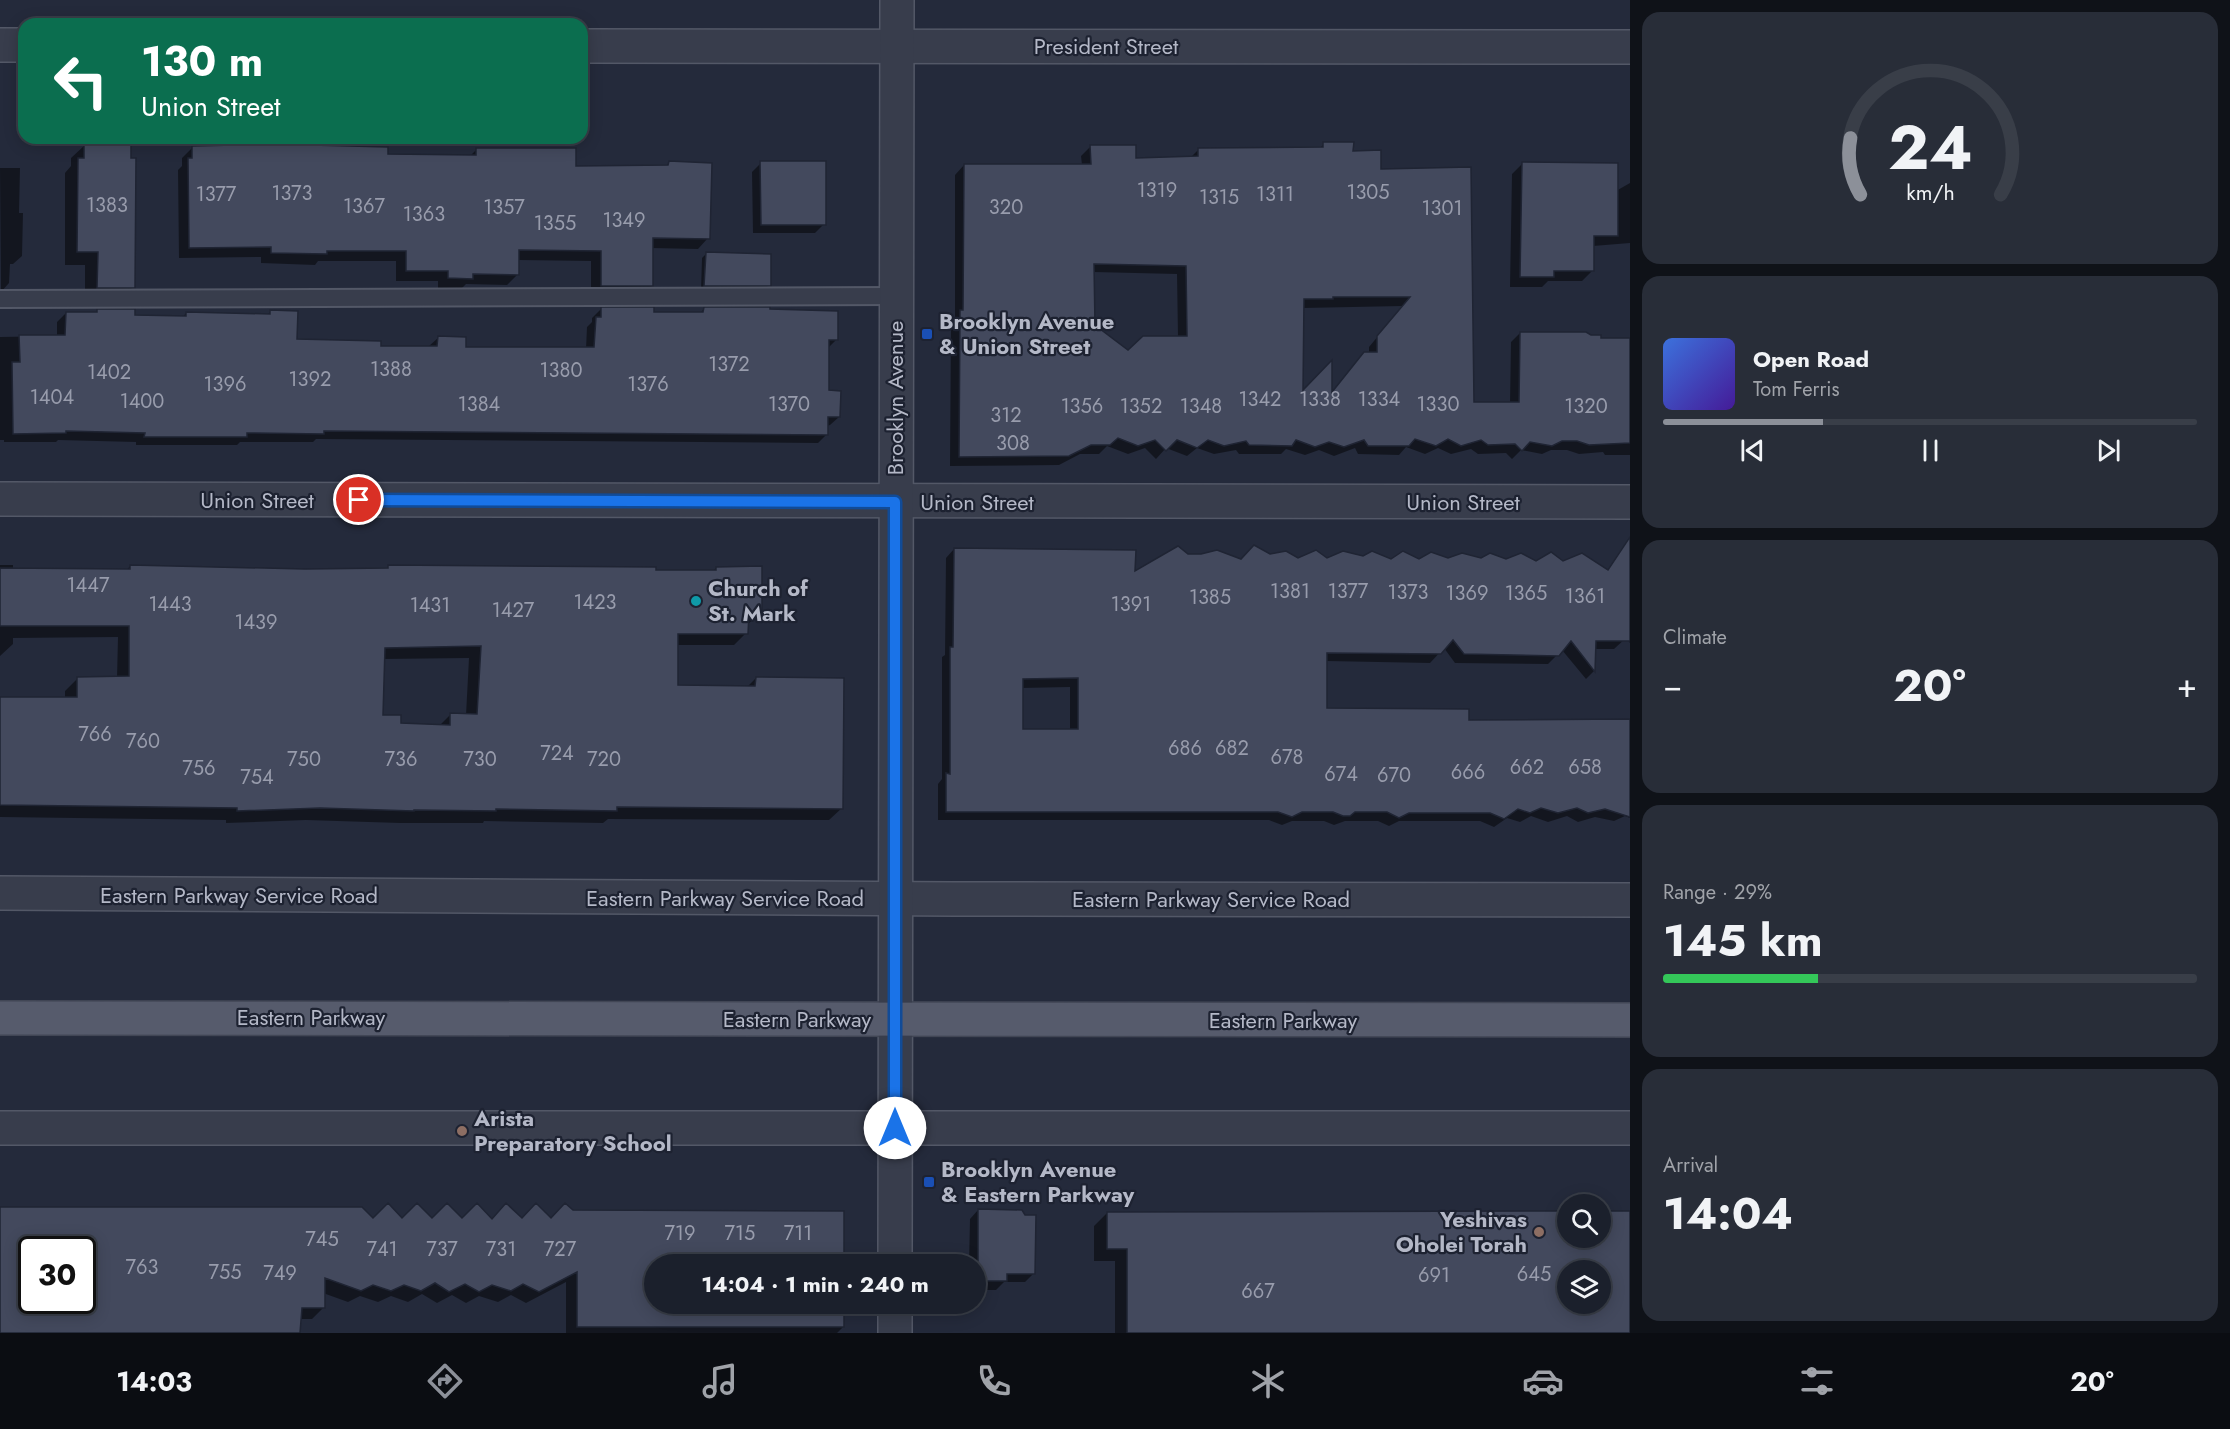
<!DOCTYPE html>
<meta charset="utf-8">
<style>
:root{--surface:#1b202c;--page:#282d38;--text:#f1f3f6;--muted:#a0a3a9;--line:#393e48;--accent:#8c9099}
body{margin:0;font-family:Jost,sans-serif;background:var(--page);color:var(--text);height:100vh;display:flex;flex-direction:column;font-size:22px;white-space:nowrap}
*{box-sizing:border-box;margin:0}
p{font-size:20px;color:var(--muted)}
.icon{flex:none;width:33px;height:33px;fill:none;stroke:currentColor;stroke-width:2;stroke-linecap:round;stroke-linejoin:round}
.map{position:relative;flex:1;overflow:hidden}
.side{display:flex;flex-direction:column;gap:12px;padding:12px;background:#0f1218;width:600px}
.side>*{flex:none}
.hud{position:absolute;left:18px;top:18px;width:570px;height:126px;border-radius:18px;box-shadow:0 3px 15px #0003,0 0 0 2px var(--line);background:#0b6e4f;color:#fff;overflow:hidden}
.tools{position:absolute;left:1557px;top:1194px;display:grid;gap:12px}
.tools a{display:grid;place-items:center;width:54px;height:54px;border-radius:50%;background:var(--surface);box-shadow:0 3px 15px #0003,0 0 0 2px var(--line);font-size:30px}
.speed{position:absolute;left:18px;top:1236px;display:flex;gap:12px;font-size:30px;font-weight:700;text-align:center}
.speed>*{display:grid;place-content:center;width:78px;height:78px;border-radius:50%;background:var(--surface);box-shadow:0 3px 15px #0003,0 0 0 2px var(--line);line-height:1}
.speed .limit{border:3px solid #111;border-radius:9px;background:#fff;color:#111}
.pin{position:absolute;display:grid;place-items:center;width:51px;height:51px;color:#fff;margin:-26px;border:3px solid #fff;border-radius:50%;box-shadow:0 2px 6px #0007}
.me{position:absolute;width:66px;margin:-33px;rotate:0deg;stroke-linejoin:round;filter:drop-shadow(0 0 4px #0008)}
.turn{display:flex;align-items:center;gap:21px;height:126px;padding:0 24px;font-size:27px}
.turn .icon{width:78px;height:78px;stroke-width:2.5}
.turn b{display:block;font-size:42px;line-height:51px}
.big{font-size:45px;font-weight:700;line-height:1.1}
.side .widget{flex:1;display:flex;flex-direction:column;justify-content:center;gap:9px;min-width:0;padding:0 21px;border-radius:18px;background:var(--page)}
.side .dial{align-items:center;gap:0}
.dial svg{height:156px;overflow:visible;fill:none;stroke:var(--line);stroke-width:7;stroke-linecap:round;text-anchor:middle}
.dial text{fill:var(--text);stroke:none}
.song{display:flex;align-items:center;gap:18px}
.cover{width:72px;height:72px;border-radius:9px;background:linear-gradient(135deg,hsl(220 70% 55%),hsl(260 70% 35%))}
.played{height:6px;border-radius:3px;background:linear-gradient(90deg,var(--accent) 30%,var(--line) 30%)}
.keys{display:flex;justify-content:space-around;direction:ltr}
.heat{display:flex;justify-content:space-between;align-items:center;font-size:33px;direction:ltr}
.charge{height:9px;border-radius:4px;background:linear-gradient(90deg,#34c759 29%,var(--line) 0)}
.trip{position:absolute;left:644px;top:1254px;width:342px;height:60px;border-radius:30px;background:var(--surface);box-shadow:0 3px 15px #0003,0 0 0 2px var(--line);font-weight:700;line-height:60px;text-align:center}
.tab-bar{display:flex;height:96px;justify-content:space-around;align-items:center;background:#0b0d12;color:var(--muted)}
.tab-bar .icon{width:42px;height:42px}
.tab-bar .active{color:var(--accent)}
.tab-bar b{font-size:27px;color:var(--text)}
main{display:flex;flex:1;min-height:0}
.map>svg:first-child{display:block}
.shadow{fill:#0007;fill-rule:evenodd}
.building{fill:#43495d;stroke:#1f2433;stroke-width:1.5;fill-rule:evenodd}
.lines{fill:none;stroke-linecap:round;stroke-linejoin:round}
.lane-casing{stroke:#535867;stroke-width:20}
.street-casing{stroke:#535867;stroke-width:36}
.primary-casing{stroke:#414655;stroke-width:36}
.lane{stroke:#383d4c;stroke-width:16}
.street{stroke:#383d4c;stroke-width:33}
.primary{stroke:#565b6c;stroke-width:33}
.route-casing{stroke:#114b97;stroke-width:15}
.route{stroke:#1a73e8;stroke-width:10}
.transit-dot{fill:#1a4fb4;stroke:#1d2231;stroke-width:2}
.culture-dot{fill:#0f9aa8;stroke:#1d2231;stroke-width:2}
.education-dot{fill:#8d6e63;stroke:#1d2231;stroke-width:2}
.labels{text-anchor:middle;stroke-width:4.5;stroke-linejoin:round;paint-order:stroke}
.number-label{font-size:20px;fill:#989cac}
.street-label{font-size:22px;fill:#b4b8c7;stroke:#1d2231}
.poi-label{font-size:22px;font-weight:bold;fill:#b4b8c7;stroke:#1d2231;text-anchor:start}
</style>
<main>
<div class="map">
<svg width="1630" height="1333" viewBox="0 0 1630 1333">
<rect width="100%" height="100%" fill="#242a3b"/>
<!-- shadow -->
<g class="shadow">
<path d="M1324 144 1352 152 1380 170 1473 403 1510 404 1511 342 1520 333 1599 339H1630V455H1605L1603 452 1579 454 1567 450H1551L1542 454 1521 450 1512 459 1506 453 1478 454 1471 449 1451 454 1438 448 1425 454 1406 447 1399 455 1358 454 1355 448 1334 456 1319 450 1305 455 1286 449 1281 454H1239L1236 450 1214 454 1197 448 1187 456 1166 448 1156 459 1145 448 1128 454 1107 446 1099 454H1080L1059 465 950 466 951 321 955 318V175L964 165H1082L1081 156 1091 146 1134 159 1190 158 1199 149H1319ZM1093 272 1177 274 1178 337 1128 352 1093 326ZM1403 306 1369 347V354L1355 364 1330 394H1301L1303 308Z"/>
<path d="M85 145 133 287 120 301H85V265H65V173L71 166V158Z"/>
<path d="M193 147 386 156H470L477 149 574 168 665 167 669 163 708 238 698 249 651 248 652 286 641 296 591 297V261L518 260V274L507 285 466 284 461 289H438V281H396V261H318L315 265 261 263V257L179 258 178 170 182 166V158Z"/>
<path d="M761 163 824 224 815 233H753L752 172Z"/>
<path d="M1522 164 1616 191 1630 183V243L1593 246V270L1582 281H1548L1542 287H1510L1512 174Z"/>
<path d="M0 168H20L19 213H23L22 256 13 264H10L9 283 1 292Z"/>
<path d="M706 254 769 285 765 289 701 290 702 258Z"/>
<path d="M601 309 652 313 699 314 704 309 836 340 827 349V392L839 417 830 425 827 426V434L818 443 316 439 313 442H240L237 445H136V442L58 440 56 442H4V440H0V337L57 336V322L66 313 94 314 97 311 133 316 183 317 186 313 267 316 270 312 296 340 379 347 429 346 438 338 465 348 586 349 587 327 592 322V318Z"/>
<path d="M954 549 1134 573 1187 555 1241 560 1269 556 1298 559 1419 561 1482 559 1563 563 1606 571 1616 561H1630V643L1626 638 1614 649H1594V671L1586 679 1562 650 1548 664 1455 663 1444 648 1430 663 1326 661 1325 709 1468 722 1630 721V818L1625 816 1614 821 1595 817 1578 822 1567 816 1548 822 1531 816 1520 822 1507 818 1494 827 1480 821H1399L1389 826 1378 821H1345L1334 825 1324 821H1292L1282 825 1269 820H938V784L942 779V657L945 655 946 558ZM1070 687V730L1022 731 1021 688Z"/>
<path d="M0 565H13V569L127 570 130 566 305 571 385 570 389 567 654 571H713L716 568 761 612 747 625 746 633 734 645H677L676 687H747L756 678 842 808 829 820 608 819 603 823 484 821 483 823H400L306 820 226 823V820L0 817V698L65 699V691L77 679 117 678 118 637 13 638V644L0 656ZM469 658 466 715 451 714 439 726 399 724 382 716 383 659Z"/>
<path d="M0 1208 373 1220H551L572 1212 843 1213V1264H654V1304H843V1327L837 1333H566V1282L526 1303 511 1295 498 1302 479 1296 466 1303 452 1295 437 1303 422 1294 408 1302 391 1296 378 1302 360 1296 348 1302 323 1293 324 1307 312 1319H300L299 1333H0ZM32 1250H82V1300H32Z"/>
<path d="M978 1210 1034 1273 1025 1282H1004L996 1290H975V1264H969L970 1219Z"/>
<path d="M1107 1213 1568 1238H1600L1630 1213V1333H1115V1261H1094V1226ZM1568 1270H1600V1304H1568Z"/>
</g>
<!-- building -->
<g class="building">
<path d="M1323 142H1354L1353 151 1381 150V169L1471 167 1474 402H1519L1520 332H1586L1591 335H1601V338H1630V443L1589 445 1577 441H1562L1552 446 1530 442 1522 451 1515 444 1488 445 1481 440 1461 446 1448 439 1436 446 1415 439 1409 446H1368L1364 440 1344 447 1329 442 1315 447 1296 440 1292 446 1249 445 1246 441 1224 446 1208 440 1197 448 1177 440 1166 451 1155 440 1138 446 1118 438 1110 445H1091L1069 456 959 457 960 310H963L964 164H1091L1090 145H1136V158L1198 156V148L1323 147ZM1094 264 1186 266 1187 336H1143L1128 350 1095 325ZM1333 297H1410L1377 336V352H1364L1332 392V360L1303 390 1304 299H1333Z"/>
<path d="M84 143 131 144V158H136L135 288H97L98 252H77L78 158H84Z"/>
<path d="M273 144 388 147V154L476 155V148H576V166L668 165 669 161 712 163 710 239 653 238V286H601V251L519 250V275L473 274V279L448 278V271H406V251H327V254L271 253V247L189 248 188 158H192V146Z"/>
<path d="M760 161H826V225H761Z"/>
<path d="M1522 162 1618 163V236H1594V271H1554V277H1520Z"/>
<path d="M706 252 771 254V286H704Z"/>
<path d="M601 307H654V312H703L704 307H770V309L838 311V340H829V390L841 391 840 417H828V435L324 431V434L247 433V437H144L145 433 66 431V433L13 434 12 362H20L19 335H65L66 312H97V309H135V315L186 316V312L270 314V310L298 311 297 339 381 341V346H437L438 336 466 337V347H594L596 317H601Z"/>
<path d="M1630 537V641H1596L1595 672 1571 641 1559 656 1464 654 1453 640 1441 654 1327 653V708L1469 709V720L1630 719V817L1605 809 1588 813 1577 808 1558 813 1541 808 1530 813 1518 809 1504 819 1490 813H1409L1399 818 1387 812H1355L1350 816H1343L1333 812H1302L1292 817 1278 812H946V773L950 774V647H953L954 548 1136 550 1135 571 1178 546 1188 554H1201L1217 550 1241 559 1254 545 1270 554 1286 551 1298 558 1316 550 1327 558 1343 551 1363 556 1372 551 1391 559 1403 551 1419 559 1431 552 1448 558 1462 553 1481 558 1490 553 1506 559 1521 553 1536 561 1551 552 1563 561 1582 553 1608 570ZM1078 678V729H1023V679Z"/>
<path d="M130 565 305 569 388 568V565L656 567V570H716V567L762 566V613H749L748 634H678V685L755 686 756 677 844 678 843 809 617 807V811L496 809V811L414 810V811L320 808 237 811V808L0 805V697H77V677L129 676V626H0V568L130 569ZM481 646 477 714 450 713V725L401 723V715H383L385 648Z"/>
<path d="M388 1203 402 1218 417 1203 432 1218 447 1203 462 1218 477 1203 492 1219 506 1203 522 1218 536 1203 551 1218 565 1203 573 1210 844 1211V1264H654V1304H844V1327H577V1272L539 1292 523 1284 511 1291 492 1285 479 1292 465 1284 449 1292 435 1283 421 1291 404 1285 391 1291 373 1285 361 1291 325 1278V1308H302L300 1333H0V1207H362L373 1218ZM32 1250H82V1300H32Z"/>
<path d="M978 1209 1022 1210 1025 1215H1036L1035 1274H1007V1281H978Z"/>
<path d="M1568 1211V1238H1600V1211H1630V1333H1127V1249H1107V1212ZM1568 1270H1600V1304H1568Z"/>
</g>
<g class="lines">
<!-- lane casing -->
<g class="lane-casing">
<path id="lane" d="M0 299 895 296"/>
</g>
<!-- street casing -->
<g class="street-casing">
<g id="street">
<path d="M0 45H24"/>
<path d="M582 46 1630 47"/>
<path d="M0 499 1630 502"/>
<path d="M0 893 952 899 1630 900"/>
<path d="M0 1128H1630"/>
<path d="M895 1264 897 0"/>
<path d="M895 1333V1304"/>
</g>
</g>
<!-- primary casing -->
<g class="primary-casing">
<path id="primary" d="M0 1018 1630 1020"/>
</g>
<!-- lane -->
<use href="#lane" class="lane"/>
<!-- street -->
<use href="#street" class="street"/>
<!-- primary -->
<use href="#primary" class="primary"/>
</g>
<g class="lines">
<!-- route casing -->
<g class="route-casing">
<path id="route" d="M359 500 895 502V1128"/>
</g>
<!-- route -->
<use href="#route" class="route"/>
</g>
<!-- markers -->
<g class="transit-dot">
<rect x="921" y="328" width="12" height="12" rx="3"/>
<rect x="923" y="1176" width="12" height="12" rx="3"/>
</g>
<circle class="culture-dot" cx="696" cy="601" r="6"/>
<g class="education-dot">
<circle cx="462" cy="1131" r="6"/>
<circle cx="1539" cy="1232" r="6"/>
</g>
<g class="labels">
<!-- number labels -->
<g class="number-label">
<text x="1157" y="197">1319</text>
<text x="1368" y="199">1305</text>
<text x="292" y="200">1373</text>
<text x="216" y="201">1377</text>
<text x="1275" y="201">1311</text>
<text x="1219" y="204">1315</text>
<text x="107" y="212">1383</text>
<text x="364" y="213">1367</text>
<text x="504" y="214">1357</text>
<text x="1006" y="214">320</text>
<text x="1442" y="215">1301</text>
<text x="424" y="221">1363</text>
<text x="624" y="227">1349</text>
<text x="555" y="230">1355</text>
<text x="729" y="371">1372</text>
<text x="391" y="376">1388</text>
<text x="561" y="377">1380</text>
<text x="109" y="379">1402</text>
<text x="310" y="386">1392</text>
<text x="225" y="391">1396</text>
<text x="648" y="391">1376</text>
<text x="52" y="404">1404</text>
<text x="1260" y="406">1342</text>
<text x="1320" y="406">1338</text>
<text x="1379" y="406">1334</text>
<text x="142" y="408">1400</text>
<text x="479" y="411">1384</text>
<text x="789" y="411">1370</text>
<text x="1438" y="411">1330</text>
<text x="1082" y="413">1356</text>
<text x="1141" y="413">1352</text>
<text x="1201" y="413">1348</text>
<text x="1586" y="413">1320</text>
<text x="1006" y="422">312</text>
<text x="1013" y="450">308</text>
<text x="88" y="592">1447</text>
<text x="1290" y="598">1381</text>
<text x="1348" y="598">1377</text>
<text x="1408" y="599">1373</text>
<text x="1467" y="600">1369</text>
<text x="1526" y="600">1365</text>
<text x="1585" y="603">1361</text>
<text x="1210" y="604">1385</text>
<text x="595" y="609">1423</text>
<text x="170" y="611">1443</text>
<text x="1131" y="611">1391</text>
<text x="430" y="612">1431</text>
<text x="513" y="617">1427</text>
<text x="256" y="629">1439</text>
<text x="95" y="741">766</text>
<text x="143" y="748">760</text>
<text x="1185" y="755">686</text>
<text x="1232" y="755">682</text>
<text x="557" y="760">724</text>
<text x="1287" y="764">678</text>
<text x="304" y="766">750</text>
<text x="401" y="766">736</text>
<text x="480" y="766">730</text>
<text x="604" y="766">720</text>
<text x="1527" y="774">662</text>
<text x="1585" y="774">658</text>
<text x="199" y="775">756</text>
<text x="1468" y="779">666</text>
<text x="1341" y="781">674</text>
<text x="1394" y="782">670</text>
<text x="257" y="784">754</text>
<text x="680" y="1240">719</text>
<text x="740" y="1240">715</text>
<text x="798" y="1240">711</text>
<text x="322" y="1246">745</text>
<text x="382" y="1256">741</text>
<text x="442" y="1256">737</text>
<text x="501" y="1256">731</text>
<text x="560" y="1256">727</text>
<text x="142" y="1274">763</text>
<text x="225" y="1279">755</text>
<text x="280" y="1280">749</text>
<text x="1534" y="1281">645</text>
<text x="1434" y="1282">691</text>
<text x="1258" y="1298">667</text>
</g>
<!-- street labels -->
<g class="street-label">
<text x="1106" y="54">President Street</text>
<text transform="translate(895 398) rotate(-90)" y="8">Brooklyn Avenue</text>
<text x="257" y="508">Union Street</text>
<text x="977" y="510">Union Street</text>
<text x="1463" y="510">Union Street</text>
<text x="239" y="903">Eastern Parkway Service Road</text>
<text x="725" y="906">Eastern Parkway Service Road</text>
<text x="1211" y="907">Eastern Parkway Service Road</text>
<text x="311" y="1025">Eastern Parkway</text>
<text x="797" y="1027">Eastern Parkway</text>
<text x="1283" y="1028">Eastern Parkway</text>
</g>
<!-- poi labels -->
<g class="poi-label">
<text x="939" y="329">Brooklyn Avenue<tspan x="939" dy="25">&amp; Union Street</tspan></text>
<text x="708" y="596">Church of<tspan x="708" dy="25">St. Mark</tspan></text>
<text x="474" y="1126">Arista<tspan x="474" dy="25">Preparatory School</tspan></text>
<text x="941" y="1177">Brooklyn Avenue<tspan x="941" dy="25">&amp; Eastern Parkway</tspan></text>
<text x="1527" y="1227" text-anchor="end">Yeshivas<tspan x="1527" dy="25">Oholei Torah</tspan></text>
</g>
</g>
</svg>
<div class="tools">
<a><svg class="icon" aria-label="search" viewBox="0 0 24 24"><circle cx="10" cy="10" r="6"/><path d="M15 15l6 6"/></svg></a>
<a><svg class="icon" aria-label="layers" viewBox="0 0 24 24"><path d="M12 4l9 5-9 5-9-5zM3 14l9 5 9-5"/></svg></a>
</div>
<div class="speed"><div class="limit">30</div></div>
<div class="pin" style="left:359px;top:500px;background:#d93025"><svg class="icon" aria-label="arrive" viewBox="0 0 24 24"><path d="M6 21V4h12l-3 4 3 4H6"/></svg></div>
<svg class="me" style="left:895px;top:1128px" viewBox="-20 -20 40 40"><circle r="19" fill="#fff"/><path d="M0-13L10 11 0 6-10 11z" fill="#1a73e8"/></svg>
<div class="trip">14:04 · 1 min · 240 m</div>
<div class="hud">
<div class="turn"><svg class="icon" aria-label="left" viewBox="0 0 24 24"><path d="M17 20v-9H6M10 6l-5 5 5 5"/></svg><div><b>130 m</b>Union Street</div></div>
</div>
</div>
<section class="side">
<div class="widget dial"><svg viewBox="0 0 100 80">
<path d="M14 69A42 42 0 1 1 86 69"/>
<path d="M14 69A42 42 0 0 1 9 40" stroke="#8c9099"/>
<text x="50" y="56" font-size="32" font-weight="700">24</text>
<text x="50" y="72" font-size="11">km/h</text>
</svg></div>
<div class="widget">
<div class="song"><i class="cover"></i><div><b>Open Road</b><p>Tom Ferris</p></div></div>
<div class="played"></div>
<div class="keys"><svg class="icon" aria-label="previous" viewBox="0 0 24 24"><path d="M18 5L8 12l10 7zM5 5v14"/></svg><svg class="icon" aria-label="pause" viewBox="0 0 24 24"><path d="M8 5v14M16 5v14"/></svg><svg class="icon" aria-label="next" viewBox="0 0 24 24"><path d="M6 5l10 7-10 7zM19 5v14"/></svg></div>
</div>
<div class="widget"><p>Climate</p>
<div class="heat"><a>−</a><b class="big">20°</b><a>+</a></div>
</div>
<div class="widget"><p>Range · 29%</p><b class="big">145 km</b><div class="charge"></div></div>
<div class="widget"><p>Arrival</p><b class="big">14:04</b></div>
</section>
</main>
<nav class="tab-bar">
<b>14:03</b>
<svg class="icon active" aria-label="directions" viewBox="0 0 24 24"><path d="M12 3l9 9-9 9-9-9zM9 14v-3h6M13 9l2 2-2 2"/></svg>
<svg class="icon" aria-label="music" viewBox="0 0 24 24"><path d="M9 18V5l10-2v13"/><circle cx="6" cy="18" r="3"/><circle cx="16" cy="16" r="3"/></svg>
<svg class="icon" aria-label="phone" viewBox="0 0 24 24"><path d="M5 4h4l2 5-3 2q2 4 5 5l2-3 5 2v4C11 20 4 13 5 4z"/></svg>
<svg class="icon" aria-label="climate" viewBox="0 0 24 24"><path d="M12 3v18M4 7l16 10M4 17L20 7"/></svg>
<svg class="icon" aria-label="car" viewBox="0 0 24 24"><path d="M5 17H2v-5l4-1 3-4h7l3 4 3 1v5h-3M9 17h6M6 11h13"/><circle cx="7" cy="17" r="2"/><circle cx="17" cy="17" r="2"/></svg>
<svg class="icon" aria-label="filters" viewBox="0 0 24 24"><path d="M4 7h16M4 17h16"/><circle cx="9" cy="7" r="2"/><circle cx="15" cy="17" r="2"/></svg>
<b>20°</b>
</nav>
